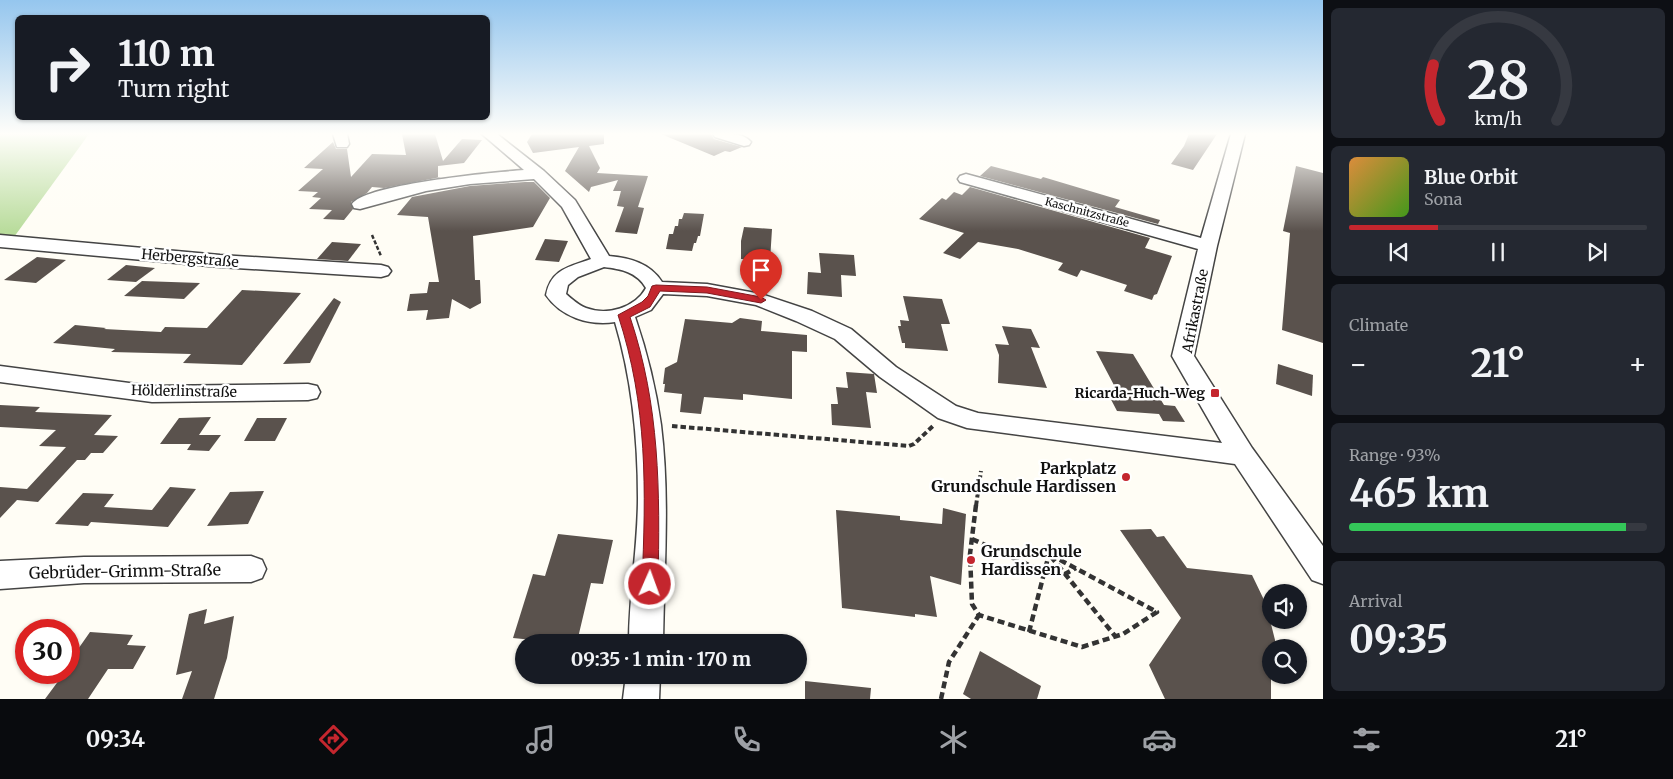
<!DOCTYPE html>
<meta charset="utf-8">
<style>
:root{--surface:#171b24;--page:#242831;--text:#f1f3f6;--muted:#9ea1a6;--line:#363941;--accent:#c4262e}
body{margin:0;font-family:Merriweather,serif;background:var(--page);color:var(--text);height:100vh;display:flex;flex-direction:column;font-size:19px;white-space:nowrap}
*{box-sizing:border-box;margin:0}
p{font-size:16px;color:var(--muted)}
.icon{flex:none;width:28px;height:28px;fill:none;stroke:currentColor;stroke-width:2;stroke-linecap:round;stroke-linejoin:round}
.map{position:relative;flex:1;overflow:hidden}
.drawer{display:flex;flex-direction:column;gap:8px;padding:8px;background:#0d0f14;width:350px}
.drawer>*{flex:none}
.top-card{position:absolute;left:15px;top:15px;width:475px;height:105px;border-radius:8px;box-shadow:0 1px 4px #0004;background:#171b24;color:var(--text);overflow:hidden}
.fabs{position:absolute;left:1262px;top:584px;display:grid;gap:10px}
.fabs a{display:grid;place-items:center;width:45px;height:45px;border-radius:50%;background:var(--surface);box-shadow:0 1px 4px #0004;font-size:25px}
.speed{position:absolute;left:15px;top:619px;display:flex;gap:10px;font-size:25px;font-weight:700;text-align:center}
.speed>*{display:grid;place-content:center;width:65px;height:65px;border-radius:50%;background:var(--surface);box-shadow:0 1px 4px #0004;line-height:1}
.speed .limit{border:8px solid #d22;background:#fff;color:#111}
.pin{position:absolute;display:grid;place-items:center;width:42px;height:42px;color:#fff;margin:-51px -21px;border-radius:50% 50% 50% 0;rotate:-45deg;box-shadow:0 0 5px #0007}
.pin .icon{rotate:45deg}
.me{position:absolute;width:55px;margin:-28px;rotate:2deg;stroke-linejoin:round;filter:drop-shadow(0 0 4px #0008)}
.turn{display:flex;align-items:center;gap:18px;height:105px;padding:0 20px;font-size:22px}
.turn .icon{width:65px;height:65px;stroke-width:2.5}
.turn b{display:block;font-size:35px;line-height:42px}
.big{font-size:38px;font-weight:700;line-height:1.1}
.drawer .tile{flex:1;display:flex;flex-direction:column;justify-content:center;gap:8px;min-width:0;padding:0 18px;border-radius:8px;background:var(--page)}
.drawer .dial{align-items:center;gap:0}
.dial svg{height:130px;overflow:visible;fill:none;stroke:var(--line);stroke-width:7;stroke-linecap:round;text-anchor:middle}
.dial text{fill:var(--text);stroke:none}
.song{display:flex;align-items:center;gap:15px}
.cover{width:60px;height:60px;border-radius:8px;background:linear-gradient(135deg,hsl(30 70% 55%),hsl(100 70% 35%))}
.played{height:5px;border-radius:2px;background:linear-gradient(90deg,var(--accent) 30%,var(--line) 30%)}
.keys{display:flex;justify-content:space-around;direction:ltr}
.heat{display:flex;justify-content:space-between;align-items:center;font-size:28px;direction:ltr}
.charge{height:8px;border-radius:4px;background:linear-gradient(90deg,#34c759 93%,var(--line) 0)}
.trip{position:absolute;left:515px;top:634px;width:292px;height:50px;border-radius:25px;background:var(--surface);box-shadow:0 1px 4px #0004;font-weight:700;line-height:50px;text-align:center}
.tabs{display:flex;height:80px;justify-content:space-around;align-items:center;background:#090b0e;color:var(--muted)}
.tabs .icon{width:35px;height:35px}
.tabs .current{color:var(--accent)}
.tabs b{font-size:22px;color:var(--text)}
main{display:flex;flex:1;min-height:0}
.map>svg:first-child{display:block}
.forest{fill:#b9dc9c}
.building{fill:#5a524d}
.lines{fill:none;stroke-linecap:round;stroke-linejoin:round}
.minor-casing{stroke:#444;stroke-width:3}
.path-far2{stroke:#333;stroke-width:2.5;stroke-dasharray:4 2;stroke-linecap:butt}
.path-far1{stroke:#333;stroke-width:4;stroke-dasharray:5.5 3;stroke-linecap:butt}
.path{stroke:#333;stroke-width:4.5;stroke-dasharray:7 4;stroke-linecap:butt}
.minor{fill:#fff;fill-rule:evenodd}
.route{fill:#c4262e;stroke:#7f191e}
.poi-dot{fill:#c4262e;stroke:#fff;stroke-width:2}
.labels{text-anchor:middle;stroke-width:5;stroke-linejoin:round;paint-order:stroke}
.far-street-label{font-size:11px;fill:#111;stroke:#fff}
.street-label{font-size:14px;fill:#111;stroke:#fff}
.poi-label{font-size:14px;font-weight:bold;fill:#111;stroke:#fff;text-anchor:end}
.near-poi-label{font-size:16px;font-weight:bold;fill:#111;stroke:#fff;text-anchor:end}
.near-street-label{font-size:16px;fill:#111;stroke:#fff}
</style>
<main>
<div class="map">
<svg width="1323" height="699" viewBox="0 0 1323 699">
<rect width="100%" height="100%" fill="#fffdf5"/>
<!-- forest -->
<path class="forest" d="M0 134H89L14 237 0 236Z"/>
<!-- building -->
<g class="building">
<path d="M402 134H435L443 161 462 139 482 140 464 163 438 166V177H441L384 188 372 187 367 193 351 202 353 209 344 220 323 219 332 210 309 209 321 198 312 197 318 192 298 191 323 169 304 168 333 142 336 149H347L351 177 372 154 406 155Z"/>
<path d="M532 134H604V144L589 146 600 168 597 173 648 176 638 207 644 208 637 234 615 232 624 207 617 206 621 191H613L618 180 591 187 589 192 565 171 579 147 533 153 527 142Z"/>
<path d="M661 134H711L714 139 742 147 730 152 725 151 714 156Z"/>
<path d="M1189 134H1217L1193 170 1171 164 1184 146Z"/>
<path d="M991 166 1041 179 1043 177 1120 200 1115 207 1160 220 1158 224 980 176Z"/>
<path d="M1296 166 1323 173V343L1282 330 1290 233 1283 231Z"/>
<path d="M525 182H534L550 198 533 227 473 236 475 280H480L481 303 470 309 452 299 449 318 426 320 428 310 407 311 410 294 427 293 429 282H439L428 217 397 215 412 197 470 186Z"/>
<path d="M970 187 1150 238 1145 248 1172 256 1157 294 1154 295 1152 300 1124 291 1127 285 1081 270 1077 277 1058 270 1063 263 1018 249 978 242 960 259 943 253 964 233 919 219 942 198 946 200 954 192 962 195Z"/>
<path d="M684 213 704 214 700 236H698L696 243H694L692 251 666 249 669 234H673L675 226H678L679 219H682Z"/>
<path d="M744 227 772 229 770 261 741 259V241Z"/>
<path d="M545 239 568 241 559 262 535 260Z"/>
<path d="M332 242 361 244 348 261 317 259Z"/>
<path d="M819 253 854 255 856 276 841 275 842 297 807 294 808 272 821 273Z"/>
<path d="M37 257 66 260 36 283 4 280Z"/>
<path d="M126 265 155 268 136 282 107 280Z"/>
<path d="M142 281 200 283 184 299 124 296Z"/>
<path d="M242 290 301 293 242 365 183 363 191 354 111 352 115 349 53 343 75 325 106 328 104 329 161 332 165 327 207 328Z"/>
<path d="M903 296 942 299 950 324H941L948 351 905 348V343H902L898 326H901L900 320 909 321Z"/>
<path d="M334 298 341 302 310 363 283 364Z"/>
<path d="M740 318 762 321 761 331 807 335V352L792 351V399L743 394V400L704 397 701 414 680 412 682 394 664 392 665 384H663L665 368 677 362 685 319 732 323Z"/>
<path d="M1002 326 1031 329 1040 348 1031 347 1047 388 998 383 999 355 995 344 1009 345Z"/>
<path d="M1096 351 1133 354 1164 405 1175 406 1185 422 1163 421 1159 414 1117 411 1105 388 1116 389Z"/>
<path d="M1278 364 1313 375 1312 396 1276 384Z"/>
<path d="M846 372 874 374 877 393 866 392 871 428 832 425 831 404H838L836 387 848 388Z"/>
<path d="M0 405 40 407 35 412 112 415 94 435 118 436 103 453H91L85 460H77L38 502 17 500 0 518V487L27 489 66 447 39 446 56 430 0 427Z"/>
<path d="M211 417 199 435H221L209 451 187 450 191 444H160L179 418Z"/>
<path d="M257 418H287L275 441H244Z"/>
<path d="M170 487 196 489 168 527 91 522 88 526 55 524 83 493 114 494 104 507 152 510Z"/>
<path d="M264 491 248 524 207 526 230 492Z"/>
<path d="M943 508 966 514 961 585 930 576 937 617 915 614V617L842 608 836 510 900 516V520L942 524Z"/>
<path d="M1151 529 1157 537 1164 536 1187 568 1252 575 1266 604 1275 640V648H1271V699H1165L1149 665 1181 618 1120 530Z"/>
<path d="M558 534 613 540 603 584 591 583 577 642H553L513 638 533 574 545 576Z"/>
<path d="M207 609 204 624 234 616 227 658 214 699H182L192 671 176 675 189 614Z"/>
<path d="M90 632 133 635 127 645 146 646 133 669H108L88 699H45L65 672H69V662Z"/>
<path d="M980 651 1041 686 1037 699H971L963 694Z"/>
<path d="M805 681 871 688 870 699H805Z"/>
</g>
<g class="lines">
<!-- minor casing -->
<g class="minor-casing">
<g id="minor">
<path d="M333 134H347L349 144 347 147H337Z"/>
<path d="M482 134H497L544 171 575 200 609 256C630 258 650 263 662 282L707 284 761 294 812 311 851 329 896 367 956 406 978 413 1222 443 1172 356 1198 249 960 182 958 179 960 176 966 174 1201 238 1231 134H1245L1217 246 1194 356 1252 448 1323 546V584L1312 580 1235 464 967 428 938 418 880 377 835 339 796 321 756 305 707 296 663 294 651 310 635 317C647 352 656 389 661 425 670 497 664 570 663 642H629C629 595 638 546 638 498 638 439 632 379 615 322 589 326 561 317 546 295 551 269 569 267 591 259L562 207 534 179 470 184 426 191 360 209 354 208 352 204C365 184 496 172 524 170ZM604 267C621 269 637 272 646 288 635 308 607 316 586 308 578 305 572 299 566 294L568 285 578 277Z"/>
<path d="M713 134C725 133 743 132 751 142L749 145 744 146 715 137Z"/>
<path d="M0 235 220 255 381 265 388 267 391 271 388 275 381 277 220 267 0 247Z"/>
<path d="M0 366 152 386 308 384 317 386 320 392 317 398 308 400 152 402 0 382Z"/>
<path d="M251 556 262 560 266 569 262 578 251 582 84 583 0 589V561L84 557Z"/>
<path d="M626 675H660L659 699H623Z"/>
</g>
</g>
<!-- path-far2 -->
<path class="path-far2" d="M372 235 381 256"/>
<!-- path-far1 -->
<g class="path-far1">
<path d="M672 426 909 446 914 444 934 425"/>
<path d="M976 506 981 471"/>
</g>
<!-- path -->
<g class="path">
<path d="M976 505 970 554 972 604 979 615 1082 647 1123 634 1157 612 1049 554 1115 636"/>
<path d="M972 539 1044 572 1065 574 1076 568"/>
<path d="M1029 632 1049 554"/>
<path d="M941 699 949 662 979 615"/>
</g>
<!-- minor -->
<use href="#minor" class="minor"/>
</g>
<!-- sky -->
<linearGradient id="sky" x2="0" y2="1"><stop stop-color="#95c6ee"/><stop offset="0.58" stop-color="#fffefa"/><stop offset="1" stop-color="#fffefa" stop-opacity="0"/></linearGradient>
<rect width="1323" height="231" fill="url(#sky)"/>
<!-- route -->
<path class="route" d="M656 285 707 287 761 297 766 300 761 303 707 293 660 291 650 307 630 317C660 406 660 491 658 584L655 589 650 591 644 589 642 584C646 490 648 406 618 315L642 302 648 296 652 286Z"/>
<!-- markers -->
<g class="poi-dot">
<rect x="1210" y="388" width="10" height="10" rx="2.5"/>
<circle cx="1126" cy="477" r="5"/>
<circle cx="971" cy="560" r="5"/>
</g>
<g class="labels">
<!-- far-street labels -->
<g class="far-street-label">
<text transform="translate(1087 212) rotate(15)" y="4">Kaschnitzstraße</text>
</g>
<!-- street labels -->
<g class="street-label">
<text transform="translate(190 258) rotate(5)" y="5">Herbergstraße</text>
<text transform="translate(1195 311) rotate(-79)" y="5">Afrikastraße</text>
<text transform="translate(184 391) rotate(1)" y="5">Hölderlinstraße</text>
</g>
<!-- poi labels -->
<g class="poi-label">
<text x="1205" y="398">Ricarda-Huch-Weg</text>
</g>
<!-- near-poi labels -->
<g class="near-poi-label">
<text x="1116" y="474">Parkplatz<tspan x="1116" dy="18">Grundschule Hardissen</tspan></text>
<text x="981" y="557" text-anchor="start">Grundschule<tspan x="981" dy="18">Hardissen</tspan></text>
</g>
<!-- near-street labels -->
<g class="near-street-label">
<text transform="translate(125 571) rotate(-1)" y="6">Gebrüder-Grimm-Straße</text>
</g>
</g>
</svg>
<div class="fabs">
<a><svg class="icon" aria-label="sound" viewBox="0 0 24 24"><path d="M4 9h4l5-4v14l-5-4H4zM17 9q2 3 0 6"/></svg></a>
<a><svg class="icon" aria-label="search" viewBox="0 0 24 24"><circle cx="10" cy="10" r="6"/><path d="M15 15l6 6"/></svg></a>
</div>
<div class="speed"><div class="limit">30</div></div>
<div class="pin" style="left:761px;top:300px;background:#d93025"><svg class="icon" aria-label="arrive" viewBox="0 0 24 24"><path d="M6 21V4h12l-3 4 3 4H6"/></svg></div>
<svg class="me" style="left:650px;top:584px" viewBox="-20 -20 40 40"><circle r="17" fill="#c4262e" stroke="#fff" stroke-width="3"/><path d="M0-11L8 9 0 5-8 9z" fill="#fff"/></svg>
<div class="trip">09:35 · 1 min · 170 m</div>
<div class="top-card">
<div class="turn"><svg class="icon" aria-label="right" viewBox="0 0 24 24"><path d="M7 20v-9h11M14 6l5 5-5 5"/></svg><div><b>110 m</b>Turn right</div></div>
</div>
</div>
<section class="drawer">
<div class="tile dial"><svg viewBox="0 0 100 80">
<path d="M14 69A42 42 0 1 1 86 69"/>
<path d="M14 69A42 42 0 0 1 10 35" stroke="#c4262e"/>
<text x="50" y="56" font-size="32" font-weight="700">28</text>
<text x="50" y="72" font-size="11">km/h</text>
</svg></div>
<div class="tile">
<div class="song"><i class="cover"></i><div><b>Blue Orbit</b><p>Sona</p></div></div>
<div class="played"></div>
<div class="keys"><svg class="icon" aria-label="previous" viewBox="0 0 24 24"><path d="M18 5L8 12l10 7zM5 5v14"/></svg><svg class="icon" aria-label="pause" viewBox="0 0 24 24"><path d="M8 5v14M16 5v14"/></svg><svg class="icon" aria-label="next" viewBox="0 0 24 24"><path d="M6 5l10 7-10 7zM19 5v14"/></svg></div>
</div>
<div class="tile"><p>Climate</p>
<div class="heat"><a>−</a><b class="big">21°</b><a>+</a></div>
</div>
<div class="tile"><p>Range · 93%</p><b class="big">465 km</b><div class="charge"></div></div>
<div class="tile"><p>Arrival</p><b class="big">09:35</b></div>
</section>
</main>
<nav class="tabs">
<b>09:34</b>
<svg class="icon current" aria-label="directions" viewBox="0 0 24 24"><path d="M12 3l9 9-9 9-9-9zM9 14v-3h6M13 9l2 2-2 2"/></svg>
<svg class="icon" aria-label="music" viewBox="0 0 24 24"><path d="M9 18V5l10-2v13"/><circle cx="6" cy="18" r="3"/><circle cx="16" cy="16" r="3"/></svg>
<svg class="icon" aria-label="phone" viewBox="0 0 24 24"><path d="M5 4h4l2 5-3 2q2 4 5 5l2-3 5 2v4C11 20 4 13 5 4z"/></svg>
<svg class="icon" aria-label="climate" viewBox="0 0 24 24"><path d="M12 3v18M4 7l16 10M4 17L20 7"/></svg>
<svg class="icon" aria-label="car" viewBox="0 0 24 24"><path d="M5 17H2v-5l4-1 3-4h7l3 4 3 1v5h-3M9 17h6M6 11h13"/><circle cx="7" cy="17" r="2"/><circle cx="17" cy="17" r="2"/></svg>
<svg class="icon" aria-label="filters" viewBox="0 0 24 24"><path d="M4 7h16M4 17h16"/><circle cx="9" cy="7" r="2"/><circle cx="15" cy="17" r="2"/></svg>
<b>21°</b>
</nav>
